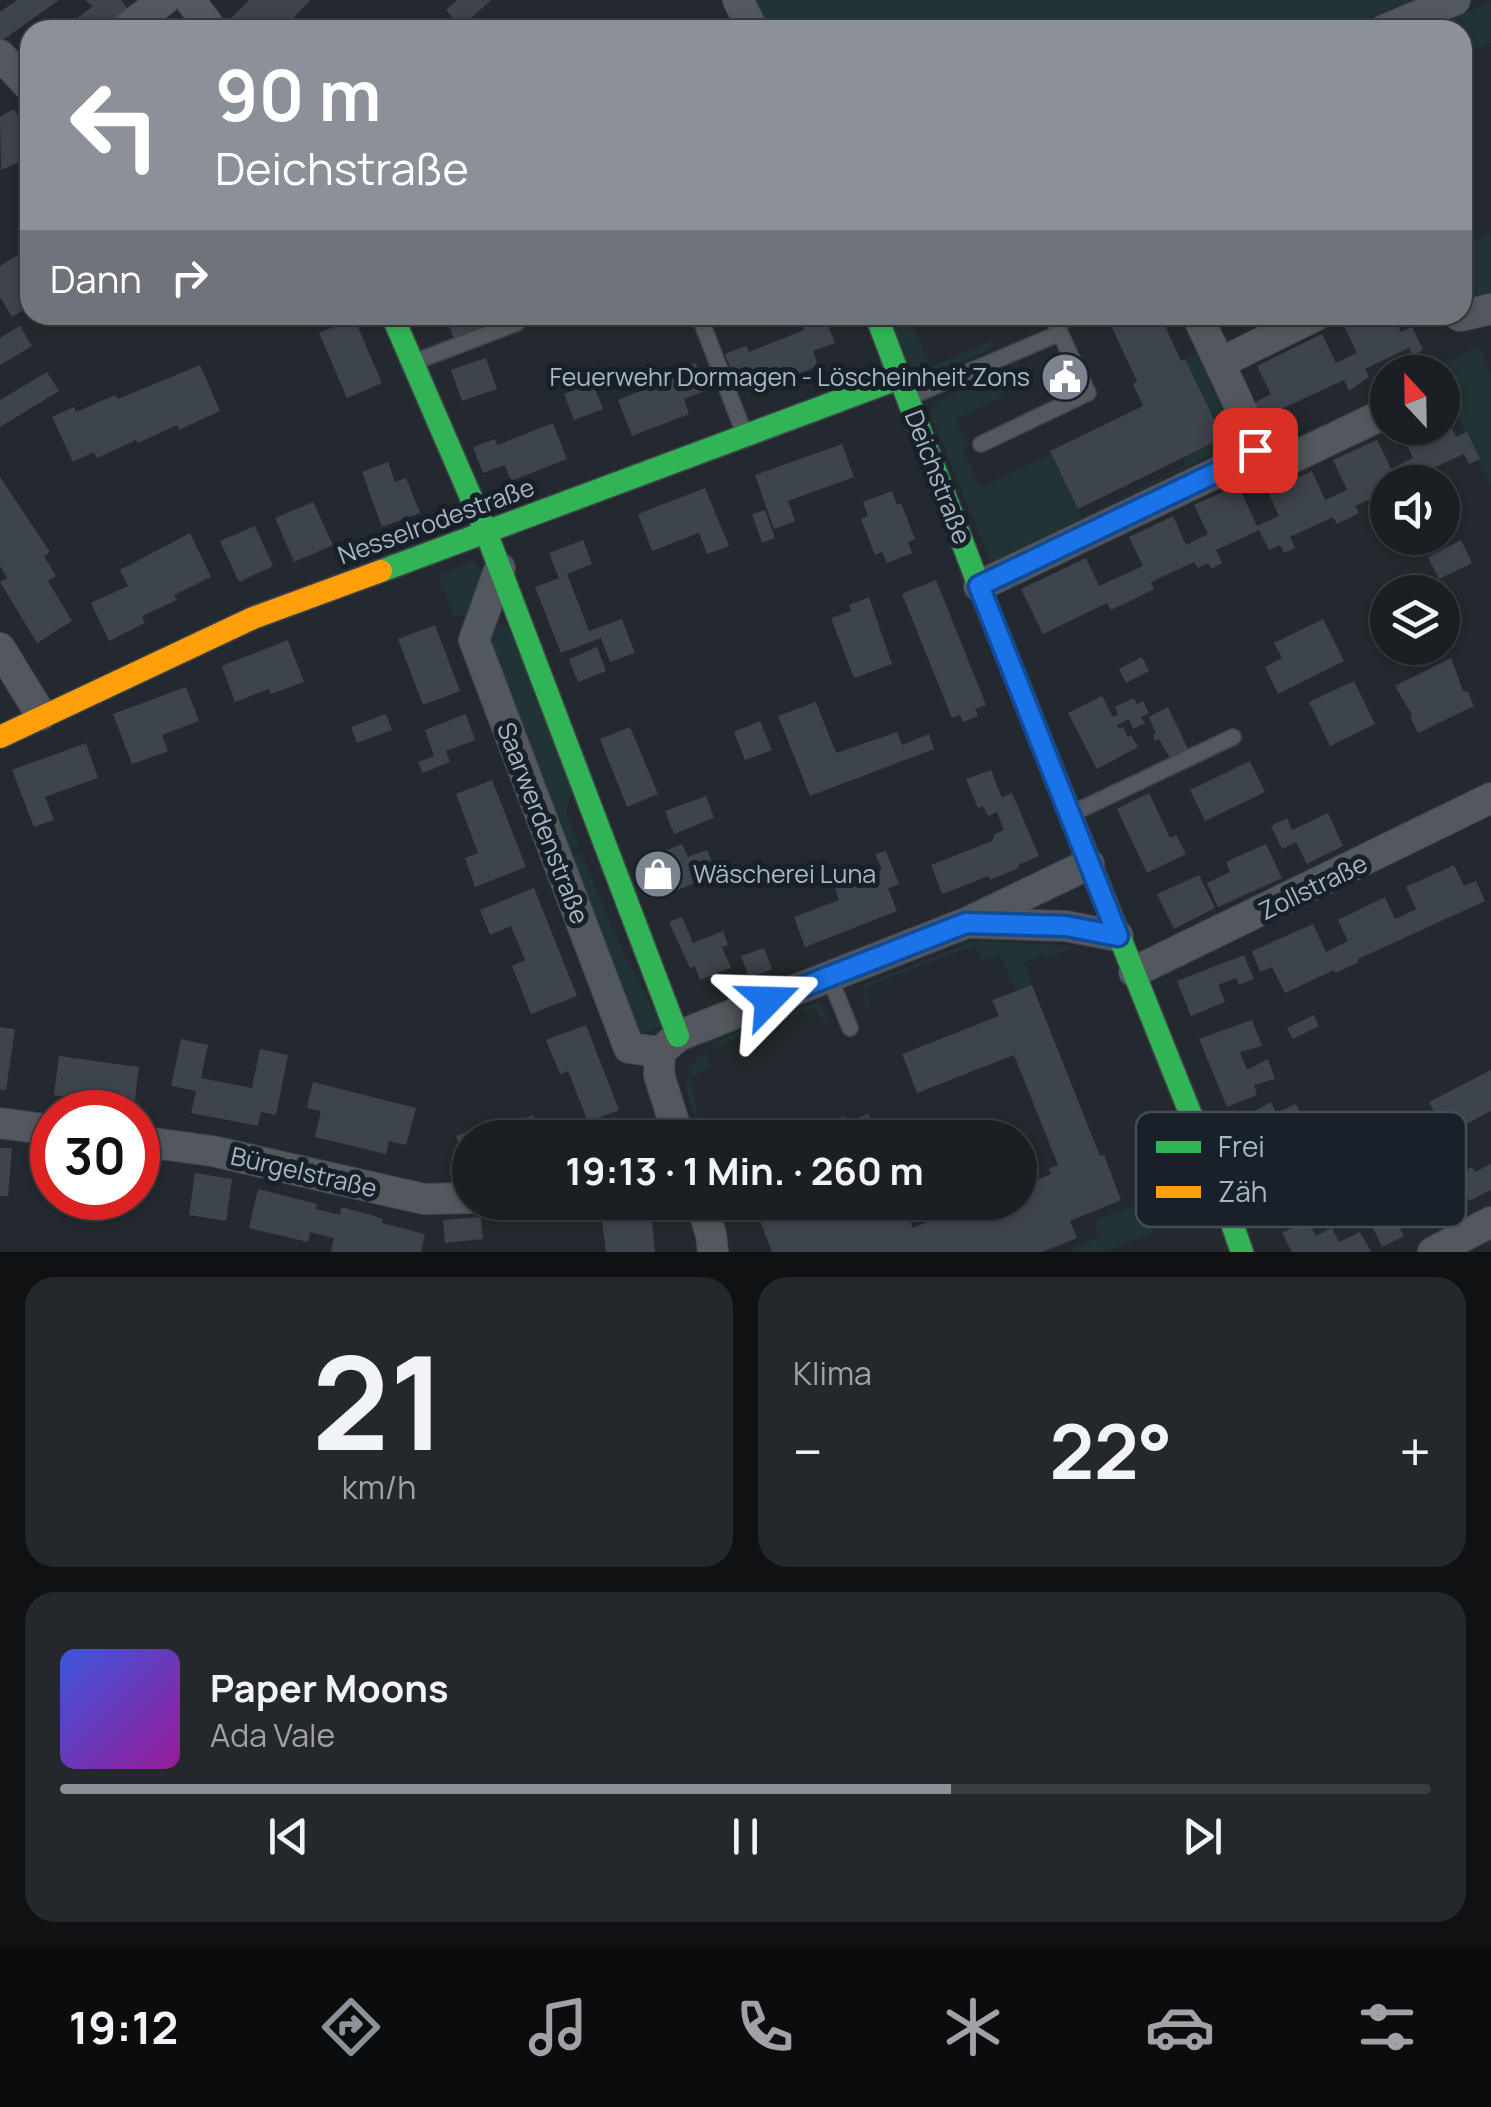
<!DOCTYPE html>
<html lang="de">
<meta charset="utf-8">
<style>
:root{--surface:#1b1f23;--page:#24272b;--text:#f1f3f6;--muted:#a0a2a6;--line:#393d41;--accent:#8c9099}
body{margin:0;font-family:Manrope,sans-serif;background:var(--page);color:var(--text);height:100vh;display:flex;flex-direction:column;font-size:38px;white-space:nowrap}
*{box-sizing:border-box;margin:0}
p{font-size:32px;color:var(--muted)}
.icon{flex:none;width:55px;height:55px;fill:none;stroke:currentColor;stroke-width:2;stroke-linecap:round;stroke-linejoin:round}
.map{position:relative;height:1252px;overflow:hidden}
.panel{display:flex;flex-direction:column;gap:25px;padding:25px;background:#0f1113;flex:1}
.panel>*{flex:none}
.hud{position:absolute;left:20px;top:20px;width:1452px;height:305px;border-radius:30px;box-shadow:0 2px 8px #0004,0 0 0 2px var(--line);background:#8c9099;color:#fff;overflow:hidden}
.needle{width:65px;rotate:338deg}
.tools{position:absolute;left:1370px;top:355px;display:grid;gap:20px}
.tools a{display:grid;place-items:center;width:90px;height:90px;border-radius:50%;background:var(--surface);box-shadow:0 2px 8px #0004,0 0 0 2px var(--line);font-size:50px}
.speed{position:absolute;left:30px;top:1090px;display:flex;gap:20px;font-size:50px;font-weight:700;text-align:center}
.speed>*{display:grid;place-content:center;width:130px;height:130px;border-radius:50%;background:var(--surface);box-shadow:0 2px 8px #0004,0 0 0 2px var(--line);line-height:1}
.speed .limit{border:15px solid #d22;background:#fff;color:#111}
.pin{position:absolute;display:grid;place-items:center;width:85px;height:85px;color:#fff;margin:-42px;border-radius:20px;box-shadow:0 5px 15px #0006}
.me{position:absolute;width:110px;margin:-55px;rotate:68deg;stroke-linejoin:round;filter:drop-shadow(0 0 8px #0008)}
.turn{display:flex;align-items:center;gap:35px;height:210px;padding:0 30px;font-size:45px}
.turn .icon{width:130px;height:130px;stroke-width:2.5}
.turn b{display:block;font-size:70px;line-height:85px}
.then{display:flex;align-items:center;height:95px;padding:0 30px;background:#0003;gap:20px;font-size:38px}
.big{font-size:75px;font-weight:700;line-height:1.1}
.panel .tile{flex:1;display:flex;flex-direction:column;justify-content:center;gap:15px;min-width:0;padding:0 35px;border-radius:30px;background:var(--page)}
.panel .dial{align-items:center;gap:0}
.dial b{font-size:130px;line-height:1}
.song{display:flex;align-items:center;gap:30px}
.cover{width:120px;height:120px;border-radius:15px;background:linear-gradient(135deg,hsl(230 70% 55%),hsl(300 70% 35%))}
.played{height:10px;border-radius:5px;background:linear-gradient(90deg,var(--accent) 65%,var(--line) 65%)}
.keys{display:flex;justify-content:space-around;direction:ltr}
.heat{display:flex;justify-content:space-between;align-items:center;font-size:55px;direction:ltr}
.panel .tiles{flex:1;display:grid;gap:25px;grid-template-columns:1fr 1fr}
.tile:last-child{grid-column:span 2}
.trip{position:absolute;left:452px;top:1120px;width:585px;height:100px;border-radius:50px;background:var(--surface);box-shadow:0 2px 8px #0004,0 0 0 2px var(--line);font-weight:700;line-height:100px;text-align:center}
.dock{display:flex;height:160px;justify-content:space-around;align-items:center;background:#0b0c0e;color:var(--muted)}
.dock .icon{width:70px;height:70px}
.dock .active{color:var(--accent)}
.dock b{font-size:45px;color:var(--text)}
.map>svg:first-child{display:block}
.green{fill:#213334}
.building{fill:#3e444b}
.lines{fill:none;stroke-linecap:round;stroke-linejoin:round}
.lane-casing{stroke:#41464c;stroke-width:18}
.street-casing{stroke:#41464c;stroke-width:32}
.fast-casing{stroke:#41464c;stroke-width:25}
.slow-casing{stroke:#41464c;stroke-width:25}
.lane{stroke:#53585e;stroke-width:15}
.street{stroke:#53585e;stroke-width:30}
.fast{stroke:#30b455;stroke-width:22}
.slow{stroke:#ff9f0a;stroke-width:22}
.route-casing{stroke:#114b97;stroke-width:25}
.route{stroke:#1a73e8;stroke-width:18}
.labels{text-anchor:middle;stroke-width:10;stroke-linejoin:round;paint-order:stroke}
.poi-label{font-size:25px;fill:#acb6c2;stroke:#182029;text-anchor:end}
.street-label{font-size:25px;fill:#acb6c2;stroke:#182029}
.key{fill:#182029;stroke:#444d57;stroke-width:2.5}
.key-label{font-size:28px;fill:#acb6c2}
</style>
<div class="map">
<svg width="1491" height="1252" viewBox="0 0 1491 1252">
<rect width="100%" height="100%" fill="#24292f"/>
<!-- green -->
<g class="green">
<path d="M748 0H1411L1340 30H762Z"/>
<path d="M1491 2V43L1463 55 1462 30H1424Z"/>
<path d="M1491 233V296L1463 293V244Z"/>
<path d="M887 315H909L931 367 991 341 994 348 932 375 914 373Z"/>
<path d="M1478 346 1491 373V487L1443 383 1442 372 1436 369Z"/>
<path d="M1196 353 1233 431V440L1224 449 991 562 930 414 935 402 982 381 999 378 1006 389 1000 398 955 420 966 442 963 451 981 487 1051 454 1082 517 1186 465 1183 458 1223 438 1185 359Z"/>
<path d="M474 560 487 579 473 616H454L438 576Z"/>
<path d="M496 621 508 627 572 791 566 812 579 847 562 853 484 629Z"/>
<path d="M581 853 623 952 662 1026 633 1037 565 859Z"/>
<path d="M974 941 1075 946 1050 958 1042 955 1024 962 1032 985 1016 991 1000 955 982 961 975 945 864 988 870 1005H866L862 985Z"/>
<path d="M819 1002 829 1021 823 1023 816 1007 704 1051 710 1068 690 1077 702 1137C696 1119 684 1097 688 1077 694 1037 785 1015 819 1002Z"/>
<path d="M1138 1204 1142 1206 1152 1230 1150 1234 1103 1252H1073L1072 1248 1100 1237 1094 1221Z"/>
</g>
<!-- building -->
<g class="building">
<path d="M17 0H59L0 42V12Z"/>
<path d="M85 0H121L129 11 104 30H62L93 6Z"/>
<path d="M249 0H311L281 30H243L231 18Z"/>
<path d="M457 0H491L461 27 446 10Z"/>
<path d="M14 109 30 136V157L1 170 0 117Z"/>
<path d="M24 251 27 255 30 253V306L12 317 0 297V266Z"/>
<path d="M445 315H518L454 339Z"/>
<path d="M1106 315H1160L1181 361 1185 359 1223 438 1078 509 1050 451 1143 406 1133 384 1137 381Z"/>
<path d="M1363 315H1393L1401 332 1412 327 1423 350 1412 356 1409 348 1365 369 1369 377 1349 391 1344 380 1279 410 1283 418 1261 429 1250 405 1271 394 1257 366 1322 334 1336 363 1357 353 1343 324Z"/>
<path d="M824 316 835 343 813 351 818 366 763 388 756 372 735 380 725 354 746 346 749 352 804 330 802 324Z"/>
<path d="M354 318 382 383 347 398 319 333Z"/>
<path d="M20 326 32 346 0 365V338Z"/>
<path d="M486 358 497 389 462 401 451 370Z"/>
<path d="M695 363 706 390 684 399 689 414 632 436 618 400 675 377 673 372Z"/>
<path d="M200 365 220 411 179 430 177 425 138 443 136 440 97 458 94 452 73 462 52 417 74 407 76 412 115 395 118 399Z"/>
<path d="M47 372 59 391 0 427V400Z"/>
<path d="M593 383 603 409 574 420 564 394Z"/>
<path d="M1442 409 1456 437 1467 432 1480 459 1469 464 1464 454 1420 474 1425 482H1388V491L1355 506 1359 513 1337 524 1333 517 1290 537 1295 548 1284 553 1280 545 1269 550 1259 530 1216 550 1222 563 1211 569 1208 563 1198 568 1194 562 1151 582 1154 589 1122 605 1111 610 1107 603 1043 634 1021 589 1086 558 1099 586 1143 566 1129 537 1173 516 1186 545 1208 534 1194 505 1238 485 1257 526 1279 516 1268 492 1312 471 1325 500 1347 490 1333 460 1377 440 1391 469 1413 458 1399 429 1442 428Z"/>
<path d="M553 423 567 459 511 481 505 465 483 473 473 447 495 439 497 445Z"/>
<path d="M842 444 854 477 788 501 795 521 774 529 755 475Z"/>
<path d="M388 462 395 482 406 478 420 513 382 527 362 472Z"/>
<path d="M0 477 50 552 44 556 56 576 48 581 72 621 37 643 0 582 7 578 0 566Z"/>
<path d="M705 488 729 546 707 554 699 533 652 551 638 514Z"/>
<path d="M892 491 897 505 901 503 915 539 908 542 912 553 887 563 882 552 875 555 861 519 868 516 863 502Z"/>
<path d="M313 502 333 545 294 562 275 518Z"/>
<path d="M765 510 775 538 762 543 752 514Z"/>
<path d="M255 526 273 566 239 582 220 541Z"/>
<path d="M190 533 211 577 174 595 177 600 142 616 145 623 109 641 91 603 128 586 120 570Z"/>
<path d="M583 540 592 564 567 574 589 631 622 619 635 653 610 662 601 638 561 653 535 587 559 578 549 553Z"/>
<path d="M1461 540 1472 563 1439 579 1428 557Z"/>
<path d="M936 580 986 705 975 709 978 716 963 722 960 715 952 718 902 594Z"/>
<path d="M869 597 892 664 854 678 831 618 851 611 849 605Z"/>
<path d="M1323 619 1344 661 1278 694 1265 667 1282 658 1274 643Z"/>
<path d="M435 625 460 691 423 705 398 639Z"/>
<path d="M288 640 304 682 271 694 269 689 235 702 222 666Z"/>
<path d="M597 647 606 671 578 682 569 659Z"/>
<path d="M1142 657 1149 671 1126 683 1119 669Z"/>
<path d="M1451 658 1463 691 1468 692 1474 706 1418 733 1411 719 1412 715 1395 686Z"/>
<path d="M1354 681 1375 724 1330 746 1309 702Z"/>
<path d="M186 687 199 721 162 735 168 751 132 764 113 714Z"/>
<path d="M1102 696 1113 717 1118 714 1115 707 1134 698 1137 704 1143 701 1149 713 1141 717 1145 723 1133 729 1129 719 1117 725 1119 729 1123 727 1128 737 1131 735 1138 747 1097 769 1068 713Z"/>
<path d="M816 702 836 753 897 732 902 745 929 734 934 749 810 796 778 716Z"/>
<path d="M1168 707 1188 749 1170 758 1159 739 1155 741 1153 735 1156 734 1149 717Z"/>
<path d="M386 714 392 730 357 743 351 727Z"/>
<path d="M466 714 475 740 446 751 450 762 423 773 418 762 434 756 425 730Z"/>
<path d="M760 721 772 750 745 760 734 732Z"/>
<path d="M630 727 658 794 627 807 600 739Z"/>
<path d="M86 743 98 778 45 797 54 820 34 827 12 770Z"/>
<path d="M1250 761 1265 792 1205 821 1190 790Z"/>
<path d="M991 770 1002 798 1012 793 1039 856 1018 865 1019 868 990 880 989 876 942 894 931 865 992 841 995 834 1004 830 997 812 988 816 983 806 978 808 966 779Z"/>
<path d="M492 780 526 867 475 887 465 858 478 853 456 794Z"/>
<path d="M1149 793 1170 838 1176 835 1186 854 1147 873 1117 809Z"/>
<path d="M706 796 714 818 674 834 665 811Z"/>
<path d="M1328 813 1343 846 1307 864 1296 842 1282 849 1271 826 1287 818 1292 830Z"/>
<path d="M682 844 688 857 707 850 717 874 658 898 642 860Z"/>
<path d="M1266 844 1282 878 1218 907 1207 883 1230 872 1226 862Z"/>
<path d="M886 851 899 884 888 888 897 911 805 947 794 917 839 900 835 888 882 870 875 854Z"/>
<path d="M1454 865 1464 886 1476 881 1485 901 1358 959 1359 962 1335 973 1334 970 1285 993 1272 967 1260 972 1252 951 1313 924 1326 952 1348 941 1338 920 1385 897 1395 919 1406 914 1416 909 1406 887Z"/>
<path d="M1199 875 1215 908 1174 929 1157 894Z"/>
<path d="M534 888 577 996 531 1014 512 966 525 960 511 926 490 935 480 910Z"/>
<path d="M682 917 693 943 723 931 728 945 722 947 731 968 700 980 695 966 690 968 669 922Z"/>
<path d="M764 948 772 969 749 978 741 956Z"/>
<path d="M1244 955 1254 979 1239 985 1236 978 1218 985 1225 1002 1191 1016 1177 981Z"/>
<path d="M1032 985 1100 1156 1104 1155 1121 1200 1070 1221 1077 1238 1042 1252H772L753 1202H926L906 1210 913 1228 975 1202H1020V1187L1051 1174 1049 1169 1058 1165 1014 1055 917 1093 902 1054 999 1016 992 1000Z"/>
<path d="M1314 1015 1319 1026 1293 1039 1287 1028Z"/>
<path d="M1252 1020 1262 1046 1240 1052 1247 1070 1268 1059 1275 1079 1254 1085 1257 1095 1227 1107 1199 1039Z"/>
<path d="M586 1025 619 1110 588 1122 568 1071 560 1074 546 1040Z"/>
<path d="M0 1027 15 1029 6 1090 0 1089Z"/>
<path d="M181 1039 208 1045 201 1078 252 1088 260 1049 288 1055 276 1115 261 1112 258 1126 191 1113 196 1091 171 1086Z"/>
<path d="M59 1056 139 1067 134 1106 54 1095Z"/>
<path d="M1491 1070V1111L1455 1130 1451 1122 1442 1127 1429 1102Z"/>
<path d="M313 1082 416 1108 406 1145 389 1141 386 1154 315 1137 321 1111 307 1108Z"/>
<path d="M1271 1102 1276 1113 1296 1104 1311 1134 1268 1155 1249 1114Z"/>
<path d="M868 1114 877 1138H810L830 1130 829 1122 844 1116 848 1122Z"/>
<path d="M533 1115 542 1138H476V1137Z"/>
<path d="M469 1131 472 1138 470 1163 467 1164 456 1136Z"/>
<path d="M0 1148H12L8 1196H0Z"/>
<path d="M48 1149H52V1193L42 1191Z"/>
<path d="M1443 1150 1456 1175 1472 1167 1475 1172 1491 1164V1190L1469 1201 1462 1186 1412 1212 1393 1176Z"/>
<path d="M195 1173 232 1179 226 1221 189 1215Z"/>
<path d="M258 1189 317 1204 316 1209 340 1215 341 1207 371 1215 383 1219 382 1223 425 1234 421 1252H331L334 1238 310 1232 308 1242 249 1228Z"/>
<path d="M587 1202H650L655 1252H606L601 1212 588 1213Z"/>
<path d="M1393 1215 1404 1236 1382 1247 1372 1226Z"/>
<path d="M481 1217 483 1239 445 1243 443 1220Z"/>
<path d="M1307 1221 1316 1236 1332 1228 1339 1242 1360 1232 1371 1252H1292L1282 1233Z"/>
</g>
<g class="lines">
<!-- lane casing -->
<g class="lane-casing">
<g id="lane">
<path d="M699 315 744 433"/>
<path d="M417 361 517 323"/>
<path d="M912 396 1060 333 1052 315"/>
<path d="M981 444 1088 393 1060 333"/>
<path d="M1073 813 1233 737"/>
<path d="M829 976 850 1028"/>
</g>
</g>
<!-- street casing -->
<g class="street-casing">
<g id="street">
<path d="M190 0 212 30"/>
<path d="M738 0 753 30"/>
<path d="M124 30 164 0"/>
<path d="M1384 30 1455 0"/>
<path d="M0 55 30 87"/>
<path d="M1460 316 1491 309"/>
<path d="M1220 363 1317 315"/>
<path d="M1255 450 1279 464 1388 412"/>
<path d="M500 568 474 640 629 1048 660 1052"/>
<path d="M979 586 1243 460 1255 450 1254 437 1197 315"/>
<path d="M0 648 41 715"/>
<path d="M974 923 1065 926 1118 936"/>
<path d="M1134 972 1491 798"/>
<path d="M0 1123 52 1130"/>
<path d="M679 1138 659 1075 660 1052 678 1036 966 923 1089 864"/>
<path d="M138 1141 212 1151 424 1199 470 1198"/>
<path d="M701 1202 711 1235 713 1252"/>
<path d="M1433 1252 1491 1222"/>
</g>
</g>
<!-- fast casing -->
<g class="fast-casing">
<g id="fast">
<path d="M392 315 486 532 678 1036"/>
<path d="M876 315 979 586 1213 1170 1242 1252"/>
<path d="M381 571 900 378"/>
</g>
</g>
<!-- slow casing -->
<g class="slow-casing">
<path id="slow" d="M0 737 253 618 381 571"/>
</g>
<!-- lane -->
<use href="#lane" class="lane"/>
<!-- street -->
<use href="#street" class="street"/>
<!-- fast -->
<use href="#fast" class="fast"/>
<!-- slow -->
<use href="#slow" class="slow"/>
</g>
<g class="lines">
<!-- route casing -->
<g class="route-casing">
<path id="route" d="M769 1000 966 923 1066 926 1118 936 979 586 1242 460 1255 450"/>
</g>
<!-- route -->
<use href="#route" class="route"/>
</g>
<!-- icons -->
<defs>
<g id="civic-disc" transform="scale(2.5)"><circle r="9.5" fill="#7c858f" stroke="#182029"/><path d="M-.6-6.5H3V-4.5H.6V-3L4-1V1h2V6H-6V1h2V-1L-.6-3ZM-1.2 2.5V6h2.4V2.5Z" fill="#fff"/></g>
<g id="shop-disc" transform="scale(2.5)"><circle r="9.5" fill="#7c858f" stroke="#182029"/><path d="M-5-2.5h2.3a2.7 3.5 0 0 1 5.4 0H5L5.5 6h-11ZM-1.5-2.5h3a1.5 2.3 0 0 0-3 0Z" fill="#fff"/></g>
</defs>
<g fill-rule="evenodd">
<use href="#civic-disc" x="1065" y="377"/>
<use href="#shop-disc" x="658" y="874"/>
</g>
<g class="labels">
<!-- poi labels -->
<g class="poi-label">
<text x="1030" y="386">Feuerwehr Dormagen - Löscheinheit Zons</text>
<text x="693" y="883" text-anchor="start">Wäscherei Luna</text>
</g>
<!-- street labels -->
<g class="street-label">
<text transform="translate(938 477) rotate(69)" y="9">Deichstraße</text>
<text transform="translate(436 521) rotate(-20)" y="9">Nesselrodestraße</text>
<text transform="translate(543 823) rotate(69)" y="9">Saarwerdenstraße</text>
<text transform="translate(1313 887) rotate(-26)" y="9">Zollstraße</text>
<text transform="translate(304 1172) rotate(13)" y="9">Bürgelstraße</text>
</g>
</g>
<!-- legend -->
<rect x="1136" y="1112" width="330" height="115" rx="15" class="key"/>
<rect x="1156" y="1141" width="45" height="12" fill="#30b455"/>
<rect x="1156" y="1186" width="45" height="12" fill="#ff9f0a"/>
<g class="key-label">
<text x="1218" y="1157">Frei</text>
<text x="1218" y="1202">Zäh</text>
</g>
</svg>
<div class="tools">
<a><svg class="needle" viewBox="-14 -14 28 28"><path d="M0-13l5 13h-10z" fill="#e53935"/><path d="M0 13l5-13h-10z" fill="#a0a2a6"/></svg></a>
<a><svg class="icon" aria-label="sound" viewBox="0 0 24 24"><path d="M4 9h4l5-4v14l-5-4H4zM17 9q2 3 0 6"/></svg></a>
<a><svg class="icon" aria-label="layers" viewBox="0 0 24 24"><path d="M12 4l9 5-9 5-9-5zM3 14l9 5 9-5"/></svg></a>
</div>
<div class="speed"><div class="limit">30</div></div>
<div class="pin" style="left:1255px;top:450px;background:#d93025"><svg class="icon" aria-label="arrive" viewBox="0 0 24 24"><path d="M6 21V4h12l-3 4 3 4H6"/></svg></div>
<svg class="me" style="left:769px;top:1000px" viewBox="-20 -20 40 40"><path d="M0-17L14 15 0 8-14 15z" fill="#1a73e8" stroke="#fff" stroke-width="4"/></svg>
<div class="trip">19:13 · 1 Min. · 260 m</div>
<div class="hud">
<div class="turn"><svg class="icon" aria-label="left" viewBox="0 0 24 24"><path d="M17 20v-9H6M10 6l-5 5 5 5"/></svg><div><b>90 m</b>Deichstraße</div></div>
<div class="then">Dann<svg class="icon" aria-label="right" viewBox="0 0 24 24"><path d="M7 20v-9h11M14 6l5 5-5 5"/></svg></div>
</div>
</div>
<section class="panel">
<div class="tiles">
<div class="tile dial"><b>21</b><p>km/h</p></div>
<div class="tile"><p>Klima</p>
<div class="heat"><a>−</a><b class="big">22°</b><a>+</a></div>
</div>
<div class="tile">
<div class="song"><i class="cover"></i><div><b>Paper Moons</b><p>Ada Vale</p></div></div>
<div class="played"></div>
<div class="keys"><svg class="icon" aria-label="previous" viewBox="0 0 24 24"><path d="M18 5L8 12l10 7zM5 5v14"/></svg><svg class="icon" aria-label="pause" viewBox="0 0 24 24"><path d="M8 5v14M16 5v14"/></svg><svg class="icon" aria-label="next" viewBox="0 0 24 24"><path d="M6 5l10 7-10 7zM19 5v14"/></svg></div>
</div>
</div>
</section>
<nav class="dock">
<b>19:12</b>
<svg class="icon active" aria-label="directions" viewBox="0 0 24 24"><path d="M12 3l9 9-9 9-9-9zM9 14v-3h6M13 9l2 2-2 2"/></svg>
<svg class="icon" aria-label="music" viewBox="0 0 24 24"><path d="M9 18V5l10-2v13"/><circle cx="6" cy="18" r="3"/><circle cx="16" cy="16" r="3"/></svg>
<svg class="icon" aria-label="phone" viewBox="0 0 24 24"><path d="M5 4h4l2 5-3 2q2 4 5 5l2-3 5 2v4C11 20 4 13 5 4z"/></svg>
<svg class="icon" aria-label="climate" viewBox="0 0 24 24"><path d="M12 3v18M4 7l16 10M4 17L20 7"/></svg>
<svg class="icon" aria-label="car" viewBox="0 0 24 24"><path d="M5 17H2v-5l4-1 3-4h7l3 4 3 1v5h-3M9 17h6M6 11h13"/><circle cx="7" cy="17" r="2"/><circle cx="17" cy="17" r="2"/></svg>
<svg class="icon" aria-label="filters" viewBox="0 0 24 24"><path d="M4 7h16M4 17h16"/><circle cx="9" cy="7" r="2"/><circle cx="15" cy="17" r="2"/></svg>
</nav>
